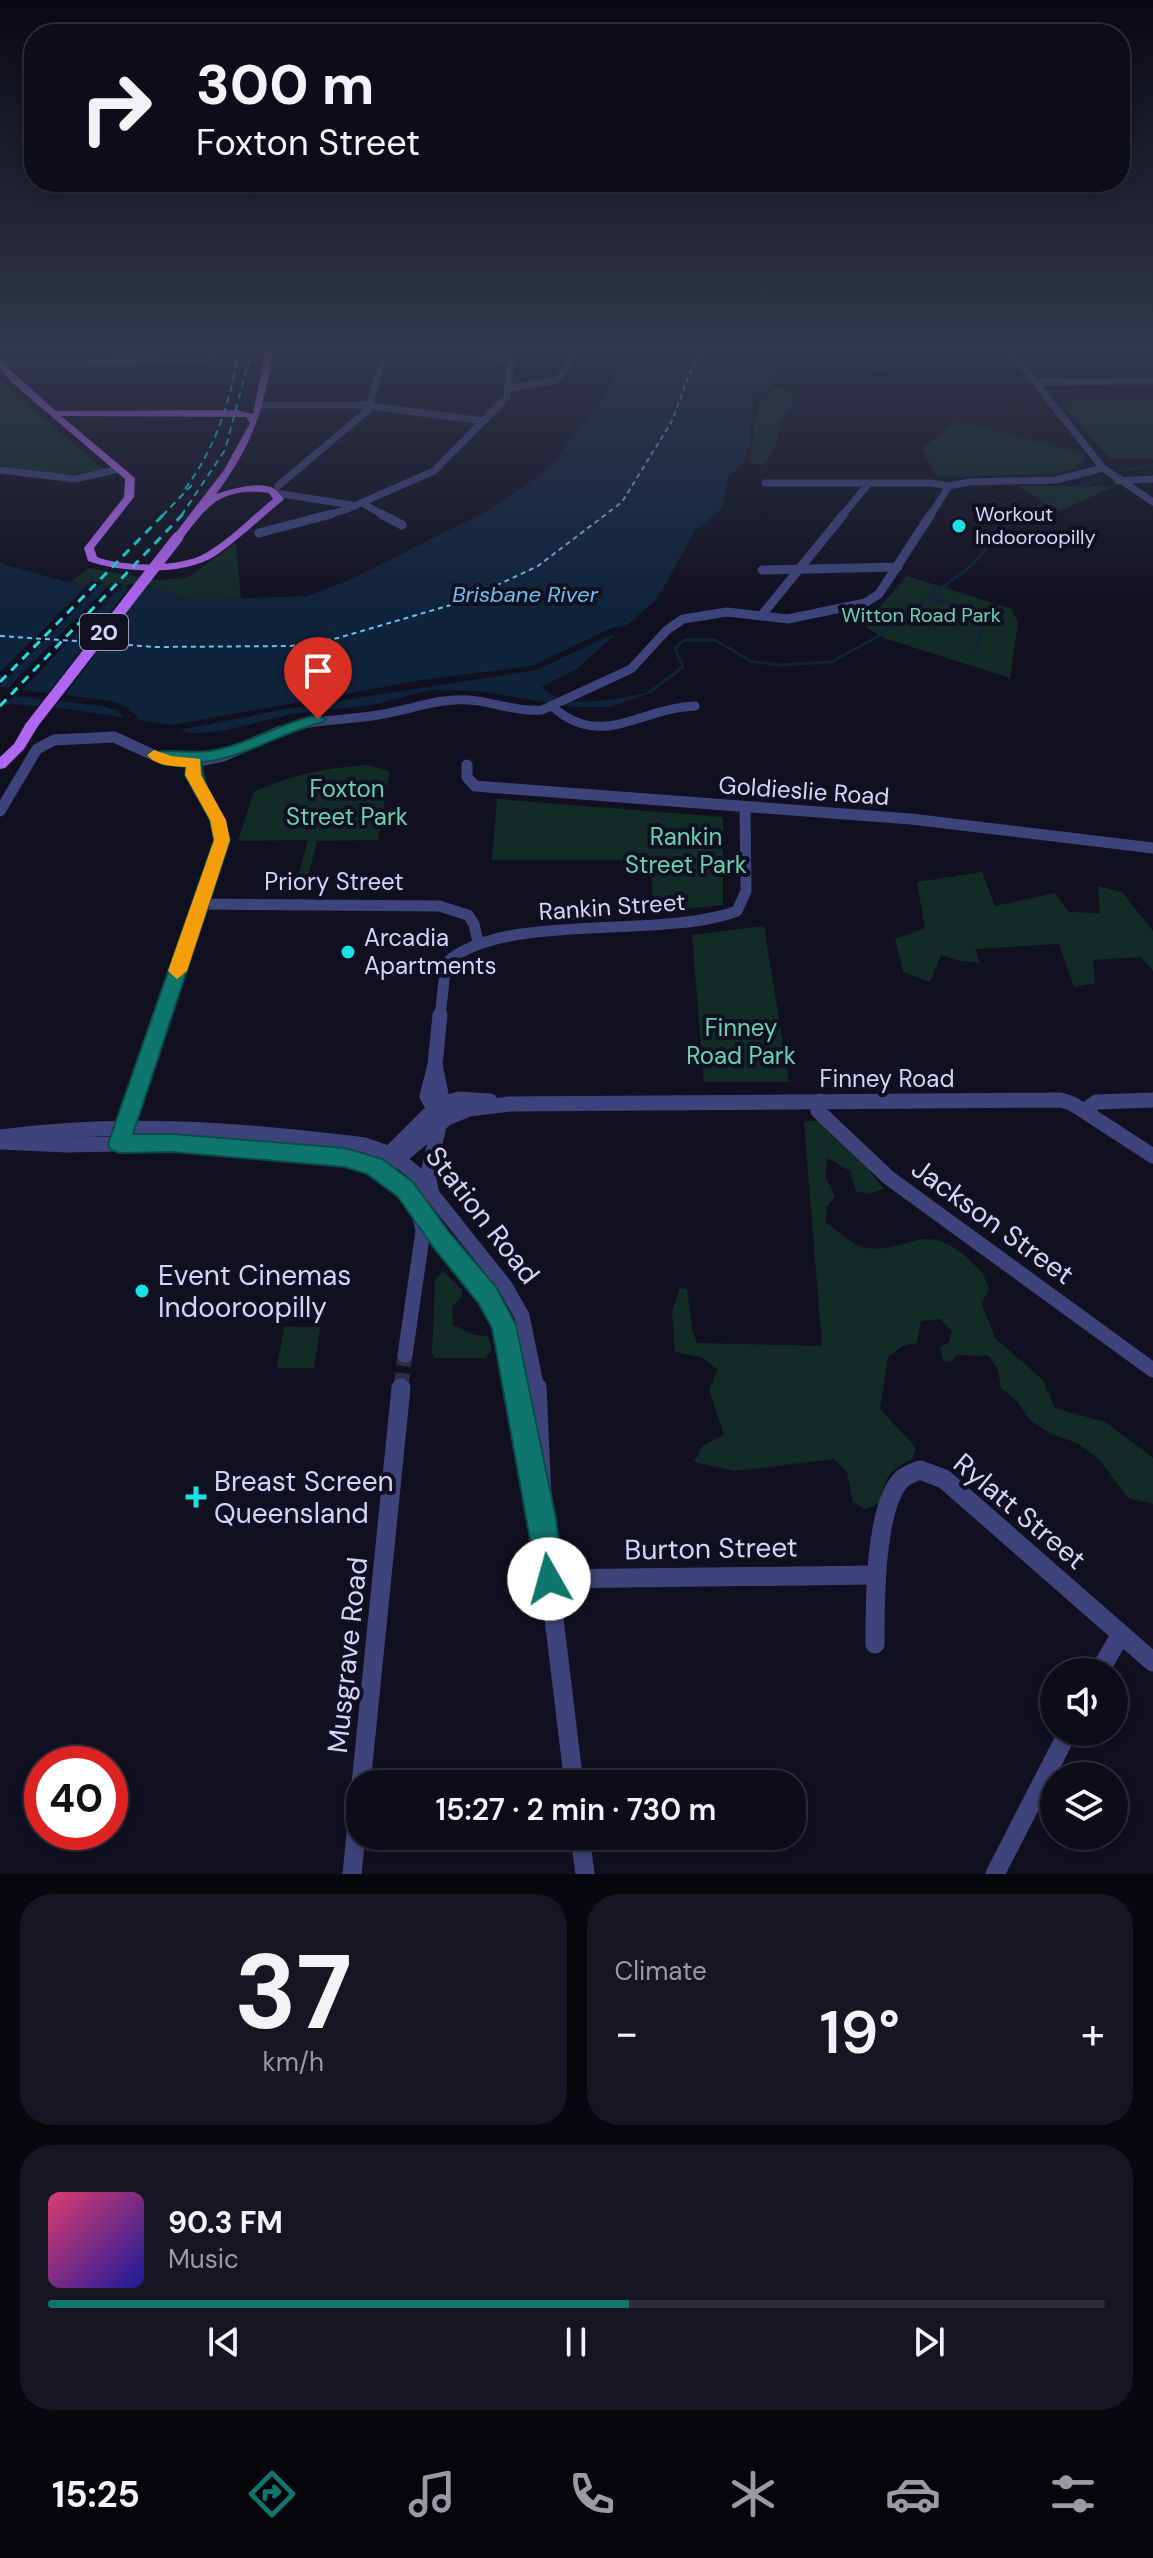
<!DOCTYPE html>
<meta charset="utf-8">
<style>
:root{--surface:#0d0c19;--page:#161522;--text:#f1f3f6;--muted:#9a9ba2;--line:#2d2c38;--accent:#0f766e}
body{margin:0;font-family:"DM Sans",sans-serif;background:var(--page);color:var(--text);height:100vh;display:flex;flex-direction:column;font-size:30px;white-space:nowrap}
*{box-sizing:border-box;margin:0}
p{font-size:26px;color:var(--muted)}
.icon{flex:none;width:44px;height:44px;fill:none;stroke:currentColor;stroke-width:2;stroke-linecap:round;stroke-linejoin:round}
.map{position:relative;height:1874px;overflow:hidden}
.sheet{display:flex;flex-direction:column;gap:20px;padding:20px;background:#07070e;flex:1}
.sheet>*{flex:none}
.banner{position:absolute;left:24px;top:24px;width:1106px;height:168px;border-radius:32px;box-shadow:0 4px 12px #0003,0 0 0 2px var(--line);background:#0d0c19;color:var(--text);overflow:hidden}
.fabs{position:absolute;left:1040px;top:1658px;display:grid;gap:16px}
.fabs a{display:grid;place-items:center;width:88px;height:88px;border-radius:50%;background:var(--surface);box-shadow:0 4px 12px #0003,0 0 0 2px var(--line);font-size:40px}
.speed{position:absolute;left:24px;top:1746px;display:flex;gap:16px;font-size:40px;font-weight:700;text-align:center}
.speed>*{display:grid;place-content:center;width:104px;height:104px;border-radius:50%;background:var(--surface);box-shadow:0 4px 12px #0003,0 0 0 2px var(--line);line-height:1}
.speed .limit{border:12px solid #d22;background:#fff;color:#111}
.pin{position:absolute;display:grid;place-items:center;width:68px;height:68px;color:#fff;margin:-82px -34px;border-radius:50% 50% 50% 0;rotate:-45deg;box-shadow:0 0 8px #0007}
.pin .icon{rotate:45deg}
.me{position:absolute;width:88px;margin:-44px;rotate:353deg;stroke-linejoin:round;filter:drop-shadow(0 0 6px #0008)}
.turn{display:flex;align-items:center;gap:28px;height:168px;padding:0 40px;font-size:36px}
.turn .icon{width:104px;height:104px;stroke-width:2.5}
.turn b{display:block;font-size:56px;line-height:68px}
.big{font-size:60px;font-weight:600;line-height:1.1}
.sheet .widget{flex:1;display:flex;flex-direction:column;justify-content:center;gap:12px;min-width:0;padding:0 28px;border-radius:32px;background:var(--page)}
.sheet .dial{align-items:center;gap:0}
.dial b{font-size:104px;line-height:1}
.song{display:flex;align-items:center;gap:24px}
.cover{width:96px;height:96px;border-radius:12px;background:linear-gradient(135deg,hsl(340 70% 55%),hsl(240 70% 35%))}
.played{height:8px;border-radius:4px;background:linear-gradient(90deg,var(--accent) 55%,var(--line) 55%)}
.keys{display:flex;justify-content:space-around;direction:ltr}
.heat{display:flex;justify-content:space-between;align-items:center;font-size:44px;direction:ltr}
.sheet .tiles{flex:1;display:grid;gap:20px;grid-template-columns:1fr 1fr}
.widget:last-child{grid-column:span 2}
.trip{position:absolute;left:346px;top:1770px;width:460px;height:80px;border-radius:32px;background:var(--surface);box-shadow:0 4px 12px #0003,0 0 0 2px var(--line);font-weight:600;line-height:80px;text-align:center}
.menu{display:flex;height:128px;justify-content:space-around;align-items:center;background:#05050a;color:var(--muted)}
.menu .icon{width:56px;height:56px}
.menu .current{color:var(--accent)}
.menu b{font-size:36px;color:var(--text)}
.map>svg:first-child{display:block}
.green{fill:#132b27}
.water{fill:#0f233b}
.pier{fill:#111021}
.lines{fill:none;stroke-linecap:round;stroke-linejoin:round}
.stream-far1{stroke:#0f233b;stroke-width:2}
.stream{stroke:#0f233b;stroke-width:3}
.ferry{stroke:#6dc0f0;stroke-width:2;stroke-dasharray:5 4;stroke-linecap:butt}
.minor-tunnel{stroke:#2e2d42;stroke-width:15;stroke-dasharray:15 7;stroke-linecap:butt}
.minor-far4{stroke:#3f437b;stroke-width:7}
.minor-far3{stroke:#3f437b;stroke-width:9}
.minor-far2{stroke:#3f437b;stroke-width:11}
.minor-far1{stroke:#3f437b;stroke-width:15}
.minor{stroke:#3f437b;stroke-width:19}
.major{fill:#af66f0;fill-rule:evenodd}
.rail-far1{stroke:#17e3e4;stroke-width:2;stroke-dasharray:7 5;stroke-linecap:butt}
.rail{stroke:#17e3e4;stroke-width:3;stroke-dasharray:9 7;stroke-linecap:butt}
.major-bridge{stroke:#af66f0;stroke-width:11}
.route{fill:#0f766e;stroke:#0a4d48;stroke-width:2}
.slow{fill:#f59e0b}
.poi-dot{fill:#17e3e4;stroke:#111021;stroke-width:3}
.labels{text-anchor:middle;stroke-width:8;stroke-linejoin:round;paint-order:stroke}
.far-poi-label{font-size:20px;fill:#d5d4fb;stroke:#111021;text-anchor:start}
.far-park-label{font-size:20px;fill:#68d3ae;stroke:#111021}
.far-water-label{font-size:22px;font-style:italic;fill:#6dc0f0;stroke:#111021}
.shield{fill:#111021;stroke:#9a99ba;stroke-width:2}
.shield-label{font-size:22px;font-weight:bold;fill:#d5d4fb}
.park-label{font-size:24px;fill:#68d3ae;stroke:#111021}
.street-label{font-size:24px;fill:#d5d4fb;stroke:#111021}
.poi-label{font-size:24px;fill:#d5d4fb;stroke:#111021;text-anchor:start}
.near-street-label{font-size:28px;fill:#d5d4fb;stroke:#111021}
.near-poi-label{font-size:28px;fill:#d5d4fb;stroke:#111021;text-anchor:start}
</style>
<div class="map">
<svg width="1153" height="1874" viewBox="0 0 1153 1874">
<rect width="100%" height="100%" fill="#111021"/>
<!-- green -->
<g class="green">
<path d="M3 349H167L160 358 9 359Z"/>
<path d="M796 349H954C916 358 889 384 849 363L867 356 866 353Z"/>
<path d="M0 381 102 468 100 470 56 476 0 465Z"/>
<path d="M776 388 790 390 794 400C790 409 781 419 779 429 777 443 774 453 764 465L753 464 749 460C757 437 749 400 776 388Z"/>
<path d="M1153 400V459H1110L1059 401Z"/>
<path d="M957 421 1083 453 1086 459 1072 470 1055 474 938 477 921 449Z"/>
<path d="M1017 486H1115L1060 511Z"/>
<path d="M236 543 241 600H191L159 590 70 583 88 568 158 580 187 578Z"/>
<path d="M907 576 1012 609 1018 623 1010 678 884 638 848 616 878 609Z"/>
<path d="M368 765 390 771 378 840 317 841 305 890H295L308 840 238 841 254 792C289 775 329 767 368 765Z"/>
<path d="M497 799 723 817V905L654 912 650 860H492Z"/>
<path d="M982 872 995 906 1055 893 1069 912 1100 913 1098 886 1122 892 1153 931V971L1141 957 1093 960 1095 983 1074 987 1059 944 975 949 980 963 960 961 941 955 930 982 903 972 895 939 925 928 917 882Z"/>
<path d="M764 926 789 1082H704L692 935Z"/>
<path d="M822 1120 860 1159 884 1189 868 1194 856 1191 850 1171 828 1158 825 1177 835 1196 827 1207 825 1222C836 1229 853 1246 866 1248 911 1253 921 1220 965 1256 978 1268 985 1273 989 1290L981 1303 996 1339 1043 1380 1055 1408 1105 1422 1153 1458V1504L1128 1498 1099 1459 1077 1443 1051 1434 1029 1419 1017 1401 1001 1388 998 1370 989 1356 957 1355 951 1362 943 1361 940 1348 949 1342 952 1331 940 1319 921 1321 917 1343 903 1346 888 1357 880 1409 916 1448 912 1460C890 1467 884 1480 880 1503L866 1509 853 1502 847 1472 834 1459 735 1471 694 1462 703 1445 724 1435 709 1390 718 1369 701 1357 675 1352 672 1311 680 1288 687 1289 692 1329 697 1343 822 1346 804 1122Z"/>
<path d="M443 1271 462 1290V1296L452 1307 453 1325 475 1335 488 1336 492 1349 486 1358H434L432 1353 435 1281Z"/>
<path d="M284 1327H320L314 1368H277Z"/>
</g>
<!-- water -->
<path class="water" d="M630 349H783L782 362 774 384 755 399 750 427 751 443 743 462 727 478 723 507 694 532 657 599 576 669 542 687C563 713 627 697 655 691L611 707H575L479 691 431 690 372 705 290 714 227 730 201 733H188L170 725 68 709 0 703V563L70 583 159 590 191 600 307 596 350 580 486 512 548 469 597 406Z"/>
<!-- pier -->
<g class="pier">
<path d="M92 581 103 582 0 686V672Z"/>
<path d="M111 583 123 584 22 690 48 693 129 588 126 587 129 584 153 586 144 589 65 695 111 701 126 706 142 722 166 726 428 679 532 666 609 629 636 623 619 633 620 637 613 635 602 639 537 670 286 709 174 731 129 722 116 710 103 706 60 701 51 711 35 710 43 699 15 696 0 707V687L8 688Z"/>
</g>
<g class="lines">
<!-- stream-far1 -->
<g class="stream-far1">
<path d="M1123 471 1153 464"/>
<path d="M1021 516 1055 497 1102 478"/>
</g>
<!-- stream -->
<g class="stream">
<path d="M928 598 973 611 985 621 975 652"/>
<path d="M650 692 683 667 675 648 684 640H715L751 661 777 665 831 662 879 636 972 565 1002 530 1024 514"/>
</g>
<!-- ferry -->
<g class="ferry">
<path d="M0 636 90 642"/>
<path d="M101 643 155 647 291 646 338 638 461 602 538 566 622 502 672 421 699 349"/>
</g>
<!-- minor-tunnel -->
<path class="minor-tunnel" d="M401 1388 405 1355"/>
<!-- minor-far4 -->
<g class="minor-far4">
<path d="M1009 349 1103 468 1153 502"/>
<path d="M1 364 204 361 211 358 216 349"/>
<path d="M1036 382 1153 381"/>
<path d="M509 388 558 380 577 349"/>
<path d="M259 405H371"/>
<path d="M370 406 483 421"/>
<path d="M0 470 75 479 119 469"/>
<path d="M1118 481 1153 479"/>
<path d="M765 483H931L949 486"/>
<path d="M278 486 368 410 386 349"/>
<path d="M275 493 352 505"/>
<path d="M362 503 385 516"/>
<path d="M324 516 345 510 434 471 507 397 511 360 480 356 476 349"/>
<path d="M842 516 869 483"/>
<path d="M930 516 949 486 969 482 1056 480 1103 468"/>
</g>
<!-- minor-far3 -->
<g class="minor-far3">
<path d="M381 514 402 525"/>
<path d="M259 533 331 514"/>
<path d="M762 570 898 567"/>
<path d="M761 616 844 514"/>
<path d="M553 707C601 750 640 708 695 706"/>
<path d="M276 733C311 718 341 721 378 715 410 710 436 698 469 700 494 702 517 712 542 710L631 669 667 630 683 619 727 612 788 619 865 603 879 594 931 514"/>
</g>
<!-- minor-far2 -->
<g class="minor-far2">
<path d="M467 765V777L475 786 911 819 1153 848"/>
<path d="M0 811 37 749 54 740 114 737 162 759 195 762 223 756 280 731"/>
<path d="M200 904 439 906 468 915 474 924 478 942"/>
<path d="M162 1017 222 840 218 820 193 775 195 762"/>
<path d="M440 1017 446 963C503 911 659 940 737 911L746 891 745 807"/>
</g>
<!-- minor-far1 -->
<g class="minor-far1">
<path d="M440 1015 435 1065 427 1096 435 1110 459 1111"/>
<path d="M435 1065 444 1108"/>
<path d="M820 1101 818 1111 889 1178 1153 1370"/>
<path d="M1084 1111 1096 1102 1153 1100"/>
<path d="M124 1129 163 1015"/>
<path d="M1 1137C124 1120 243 1130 365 1145L393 1155 415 1173 505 1286 522 1316 537 1389"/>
<path d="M0 1142 67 1145 173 1143 336 1157 374 1166 405 1189 487 1296 506 1331 517 1389"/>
<path d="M387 1156 437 1106 458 1099 490 1101"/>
<path d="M383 1171 447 1118 469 1109 509 1104 1061 1100 1073 1104 1153 1156"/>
<path d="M431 1190 428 1173 439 1126"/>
<path d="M405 1355 423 1231 419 1212"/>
</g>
<!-- minor -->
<g class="minor">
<path d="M517 1387 542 1519 574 1784"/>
<path d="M537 1387 542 1496"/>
<path d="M549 1579 875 1575"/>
<path d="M875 1644C875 1607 874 1504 903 1478 907 1475 915 1472 920 1470L944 1479 1153 1662"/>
<path d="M1099 1672 1121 1634"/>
<path d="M361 1784 401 1388"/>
<path d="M580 1836 585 1874"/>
<path d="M352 1874 360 1796"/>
<path d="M995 1874 1068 1732"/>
</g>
<!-- major -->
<g class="major">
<path d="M266 349H274C263 410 254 443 216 494 232 489 260 480 275 489 276 490 283 498 284 499L282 501C260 519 239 540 215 556 185 576 121 573 88 561L84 548 124 497 125 479 10 381 0 368V361L56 411 237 410 253 414ZM61 416 246 417 250 423 224 470 174 535V539H182C208 505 221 487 269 493L273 499C252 516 230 539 206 553 181 568 124 567 97 557L94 548 134 497 135 478Z"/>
<path d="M31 722 38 726 24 749 5 768 0 769V757L14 744 26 723Z"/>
</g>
<!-- rail-far1 -->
<g class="rail-far1">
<path d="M185 489C216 447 231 400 239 349"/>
<path d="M162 516 195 482"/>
<path d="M181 516 225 450 252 349"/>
</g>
<!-- rail -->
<g class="rail">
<path d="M0 682 164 514"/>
<path d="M0 706 183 514"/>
</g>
<!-- major-bridge -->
<path class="major-bridge" d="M31 726 178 537"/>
</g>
<!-- sky -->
<linearGradient id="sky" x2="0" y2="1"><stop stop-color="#090912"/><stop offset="0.57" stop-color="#32374e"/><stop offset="1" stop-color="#32374e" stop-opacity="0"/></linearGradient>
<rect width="1153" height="611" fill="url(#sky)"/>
<!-- route -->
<path class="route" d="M318 715 325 719 323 722C282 732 245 758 202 762 201 789 224 810 230 840L133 1134H173L345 1148 382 1159 413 1182 449 1232 496 1287 516 1325 556 1519 563 1579 559 1589 549 1593 539 1589 492 1328 479 1304 433 1247 398 1197 367 1174 345 1167 173 1152 119 1153 111 1150 108 1144 214 840 210 820 185 775 186 767 162 764 147 755C156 747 193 754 209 751 247 746 280 722 318 715Z"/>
<!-- slow -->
<path class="slow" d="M154 750 171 756 200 759 201 775 226 820 230 840 187 971 177 979 168 971 214 840 210 820 185 775 186 767C171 766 157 766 147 755Z"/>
<!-- markers -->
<g class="poi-dot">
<circle cx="959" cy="526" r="8"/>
<circle cx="348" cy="952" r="8"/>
<circle cx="142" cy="1291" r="8"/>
<path d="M192 1485h8v8h8v8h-8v8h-8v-8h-8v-8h8z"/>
</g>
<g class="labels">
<!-- far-poi labels -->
<g class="far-poi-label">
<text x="975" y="521">Workout<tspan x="975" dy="23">Indooroopilly</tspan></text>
</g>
<!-- far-park labels -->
<g class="far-park-label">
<text x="921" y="622">Witton Road Park</text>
</g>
<!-- far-water labels -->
<g class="far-water-label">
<text x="525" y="602">Brisbane River</text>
</g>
<!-- shield labels -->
<rect class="shield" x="80" y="614" width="48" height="36" rx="6"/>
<g class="shield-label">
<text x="104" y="640">20</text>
</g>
<!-- park labels -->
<g class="park-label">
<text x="347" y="797">Foxton<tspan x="347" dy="28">Street Park</tspan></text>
<text x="686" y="845">Rankin<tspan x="686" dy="28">Street Park</tspan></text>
<text x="741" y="1036">Finney<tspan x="741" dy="28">Road Park</tspan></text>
</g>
<!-- street labels -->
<g class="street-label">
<text transform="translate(804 791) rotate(4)" y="8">Goldieslie Road</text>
<text x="334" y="890">Priory Street</text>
<text transform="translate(612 907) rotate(-4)" y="8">Rankin Street</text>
<text x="887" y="1087">Finney Road</text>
</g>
<!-- poi labels -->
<g class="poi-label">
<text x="364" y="946">Arcadia<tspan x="364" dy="28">Apartments</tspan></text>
</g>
<!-- near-street labels -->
<g class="near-street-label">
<text transform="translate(483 1215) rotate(52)" y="10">Station Road</text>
<text transform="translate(993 1221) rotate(36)" y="10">Jackson Street</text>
<text transform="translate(1020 1511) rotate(40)" y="10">Rylatt Street</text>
<text transform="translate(711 1548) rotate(-1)" y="10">Burton Street</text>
<text transform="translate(347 1655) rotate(-84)" y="10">Musgrave Road</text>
</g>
<!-- near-poi labels -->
<g class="near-poi-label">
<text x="158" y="1285">Event Cinemas<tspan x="158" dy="32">Indooroopilly</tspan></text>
<text x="214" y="1491">Breast Screen<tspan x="214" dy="32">Queensland</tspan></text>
</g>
</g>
</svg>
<div class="fabs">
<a><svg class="icon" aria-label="sound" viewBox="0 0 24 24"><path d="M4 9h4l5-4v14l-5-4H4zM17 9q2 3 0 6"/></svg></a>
<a><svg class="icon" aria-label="layers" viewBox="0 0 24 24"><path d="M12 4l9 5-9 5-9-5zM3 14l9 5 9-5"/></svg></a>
</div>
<div class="speed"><div class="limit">40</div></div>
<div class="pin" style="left:318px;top:719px;background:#d93025"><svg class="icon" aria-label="arrive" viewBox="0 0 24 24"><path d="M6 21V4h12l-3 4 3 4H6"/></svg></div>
<svg class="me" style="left:549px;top:1579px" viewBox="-20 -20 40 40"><circle r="19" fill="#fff"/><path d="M0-13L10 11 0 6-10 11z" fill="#0f766e"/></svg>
<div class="trip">15:27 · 2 min · 730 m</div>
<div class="banner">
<div class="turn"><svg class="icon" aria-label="right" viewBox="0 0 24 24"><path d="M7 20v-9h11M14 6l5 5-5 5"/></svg><div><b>300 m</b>Foxton Street</div></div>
</div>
</div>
<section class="sheet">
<div class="tiles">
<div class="widget dial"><b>37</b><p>km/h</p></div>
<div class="widget"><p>Climate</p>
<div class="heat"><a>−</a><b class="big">19°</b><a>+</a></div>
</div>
<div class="widget">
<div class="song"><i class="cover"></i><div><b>90.3 FM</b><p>Music</p></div></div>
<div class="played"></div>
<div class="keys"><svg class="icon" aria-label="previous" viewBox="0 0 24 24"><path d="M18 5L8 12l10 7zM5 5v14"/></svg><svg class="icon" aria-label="pause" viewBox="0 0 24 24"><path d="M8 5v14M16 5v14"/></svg><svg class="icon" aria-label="next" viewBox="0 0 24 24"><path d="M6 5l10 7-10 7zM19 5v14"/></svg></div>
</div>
</div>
</section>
<nav class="menu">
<b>15:25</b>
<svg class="icon current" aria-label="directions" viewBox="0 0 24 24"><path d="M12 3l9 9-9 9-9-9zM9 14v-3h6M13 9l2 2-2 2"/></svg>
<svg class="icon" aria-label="music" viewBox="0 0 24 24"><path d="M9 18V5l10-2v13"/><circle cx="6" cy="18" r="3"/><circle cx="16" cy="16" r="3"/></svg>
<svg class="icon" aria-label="phone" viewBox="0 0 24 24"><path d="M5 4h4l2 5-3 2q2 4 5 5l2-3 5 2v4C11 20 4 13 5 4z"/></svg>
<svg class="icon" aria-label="climate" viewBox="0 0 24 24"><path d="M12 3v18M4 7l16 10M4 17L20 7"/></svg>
<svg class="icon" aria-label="car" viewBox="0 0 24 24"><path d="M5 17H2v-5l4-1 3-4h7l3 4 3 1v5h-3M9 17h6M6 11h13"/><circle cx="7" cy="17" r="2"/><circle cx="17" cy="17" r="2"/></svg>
<svg class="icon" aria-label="filters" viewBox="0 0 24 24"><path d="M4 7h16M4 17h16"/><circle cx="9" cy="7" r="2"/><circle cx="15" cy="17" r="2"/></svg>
</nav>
